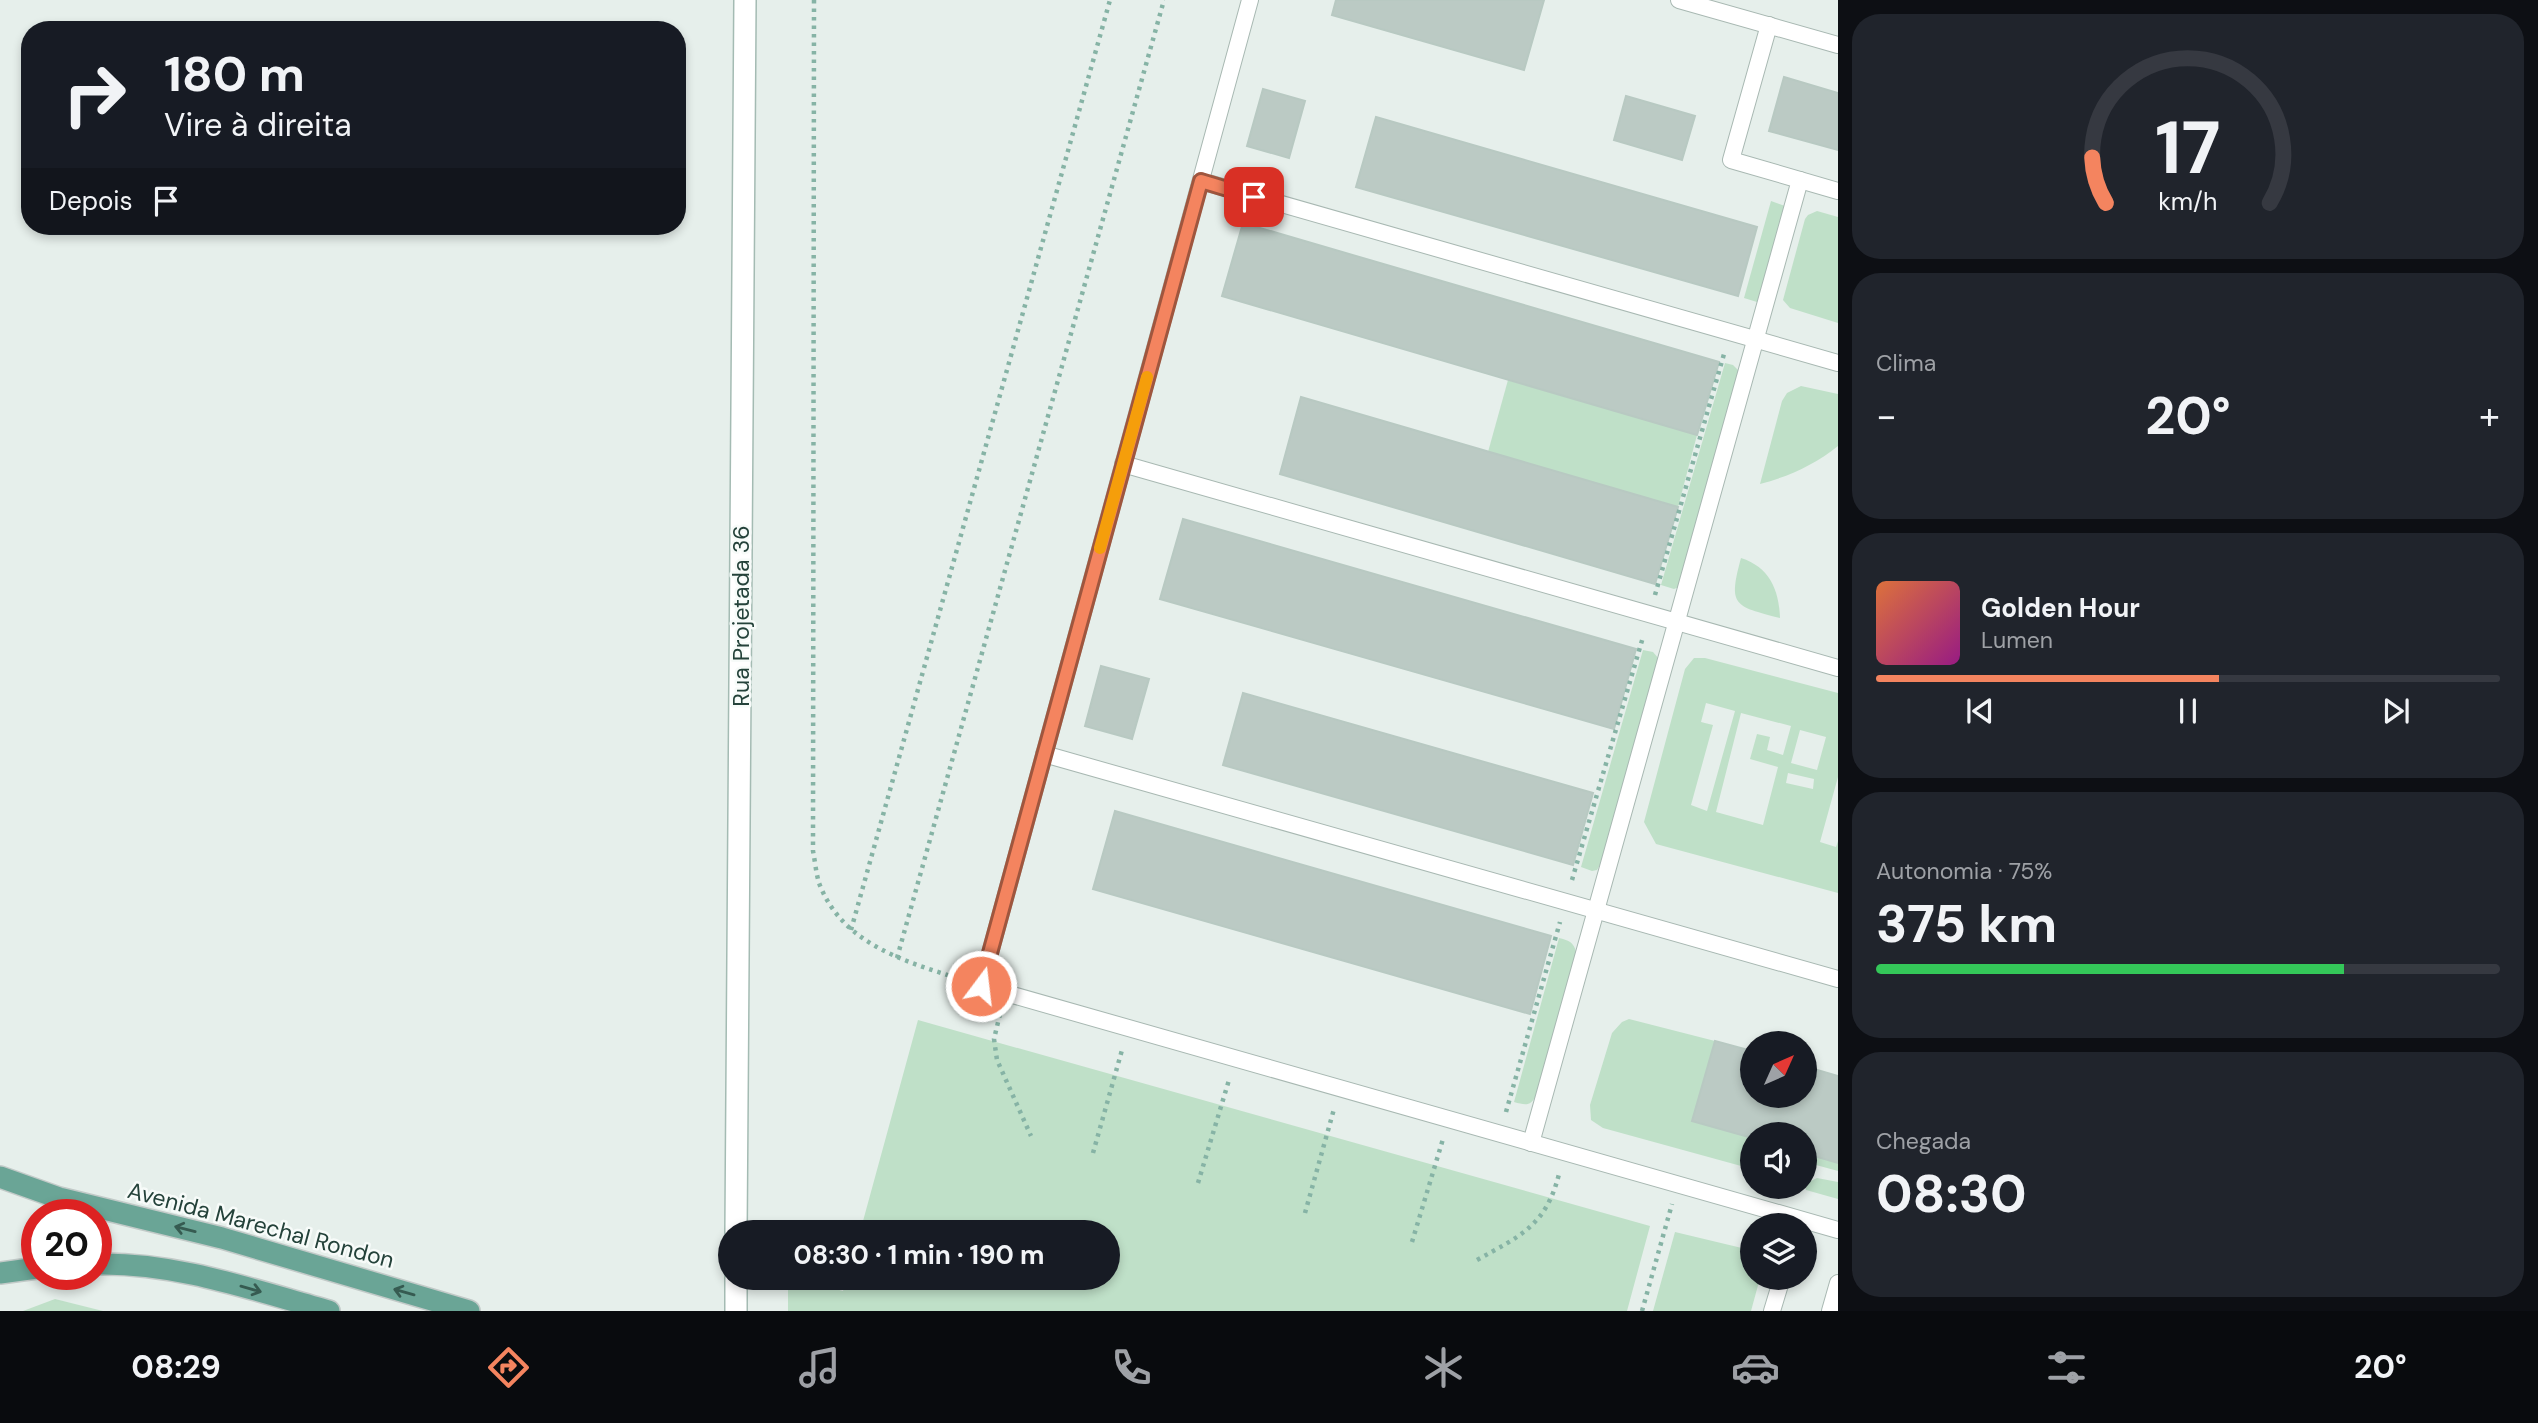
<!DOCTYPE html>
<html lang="pt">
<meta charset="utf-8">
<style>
:root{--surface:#171b24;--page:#20242c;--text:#f1f3f6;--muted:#9ea1a6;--line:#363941;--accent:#f4845f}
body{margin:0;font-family:"DM Sans",sans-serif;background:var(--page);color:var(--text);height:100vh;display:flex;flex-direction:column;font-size:26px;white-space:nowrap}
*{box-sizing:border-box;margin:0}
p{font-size:23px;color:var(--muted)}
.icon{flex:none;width:38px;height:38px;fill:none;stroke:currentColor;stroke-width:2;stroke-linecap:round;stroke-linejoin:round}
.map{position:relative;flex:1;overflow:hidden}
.panel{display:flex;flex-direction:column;gap:14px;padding:14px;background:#0d0f14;width:700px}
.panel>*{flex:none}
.top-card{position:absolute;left:21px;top:21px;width:665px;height:214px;border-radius:28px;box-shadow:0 4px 10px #0003;background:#171b24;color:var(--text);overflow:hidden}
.needle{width:46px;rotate:45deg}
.controls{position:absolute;left:1740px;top:1031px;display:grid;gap:14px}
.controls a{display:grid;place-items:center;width:77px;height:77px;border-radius:50%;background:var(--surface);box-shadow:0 4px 10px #0003;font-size:35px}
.speed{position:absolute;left:21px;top:1199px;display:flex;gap:14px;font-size:35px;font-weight:700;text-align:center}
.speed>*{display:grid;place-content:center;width:91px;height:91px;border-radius:50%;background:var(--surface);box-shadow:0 4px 10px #0003;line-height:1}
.speed .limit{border:10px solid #d22;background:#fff;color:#111}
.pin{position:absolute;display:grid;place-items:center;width:60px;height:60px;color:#fff;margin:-30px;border-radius:14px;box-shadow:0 4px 10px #0006}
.me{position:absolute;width:77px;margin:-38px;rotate:15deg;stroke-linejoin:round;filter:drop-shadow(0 0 5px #0008)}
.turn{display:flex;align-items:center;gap:24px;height:147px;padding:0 28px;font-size:32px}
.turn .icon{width:91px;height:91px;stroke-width:2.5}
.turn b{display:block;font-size:49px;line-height:60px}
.then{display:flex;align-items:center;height:66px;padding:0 28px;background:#0003;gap:14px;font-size:26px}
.big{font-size:52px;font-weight:700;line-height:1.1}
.panel .tile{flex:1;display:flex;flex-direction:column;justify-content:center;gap:10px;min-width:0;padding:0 24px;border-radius:28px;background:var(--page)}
.panel .dial{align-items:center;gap:0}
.dial svg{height:182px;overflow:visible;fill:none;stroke:var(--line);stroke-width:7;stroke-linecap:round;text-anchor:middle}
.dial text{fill:var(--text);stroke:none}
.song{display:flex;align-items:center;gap:21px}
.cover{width:84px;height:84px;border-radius:10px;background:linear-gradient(135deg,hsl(20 70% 55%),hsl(310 70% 35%))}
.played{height:7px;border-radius:4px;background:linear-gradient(90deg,var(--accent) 55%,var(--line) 55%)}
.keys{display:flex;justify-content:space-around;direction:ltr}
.heat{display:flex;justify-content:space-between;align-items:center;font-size:38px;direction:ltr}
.charge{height:10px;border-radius:5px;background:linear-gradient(90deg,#34c759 75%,var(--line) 0)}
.trip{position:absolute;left:718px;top:1220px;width:402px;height:70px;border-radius:35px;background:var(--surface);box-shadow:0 4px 10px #0003;font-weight:700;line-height:70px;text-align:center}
.tab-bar{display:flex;height:112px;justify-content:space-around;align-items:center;background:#090b0e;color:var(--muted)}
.tab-bar .icon{width:49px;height:49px}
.tab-bar .selected{color:var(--accent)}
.tab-bar b{font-size:32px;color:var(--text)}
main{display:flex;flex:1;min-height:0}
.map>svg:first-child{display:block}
.green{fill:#bfe0c8;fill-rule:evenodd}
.building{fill:#bbcac4;stroke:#b8c9c2;stroke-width:2}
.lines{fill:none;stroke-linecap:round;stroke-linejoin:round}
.lane-casing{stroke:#a8b8b2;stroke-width:18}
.secondary-casing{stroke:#a4bbb3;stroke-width:24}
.primary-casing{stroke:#c2cac8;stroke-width:24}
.path{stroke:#86b3a5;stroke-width:4.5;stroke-dasharray:3.5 5;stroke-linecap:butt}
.lane{stroke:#fff;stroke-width:16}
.secondary{stroke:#fff;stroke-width:21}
.primary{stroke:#6aa596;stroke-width:21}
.oneway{stroke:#365b51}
.route-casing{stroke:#9f563e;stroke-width:18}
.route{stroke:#f4845f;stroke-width:12}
.slow{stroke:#f59e0b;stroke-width:12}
.labels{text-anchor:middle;stroke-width:5;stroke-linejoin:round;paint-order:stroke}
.street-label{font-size:23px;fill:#24423a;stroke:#f7fbf9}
</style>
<main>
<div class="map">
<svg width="1838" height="1311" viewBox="0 0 1838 1311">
<rect width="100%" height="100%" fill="#e6efeb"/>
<!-- green -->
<g class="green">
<path d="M1771 201 1785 206 1761 301 1757 302 1744 298Z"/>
<path d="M1817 211 1838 217V323L1790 308 1783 300 1805 219 1808 215Z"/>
<path d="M1725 363 1733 365 1740 372 1679 587 1674 589 1661 585Z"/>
<path d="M1508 380 1697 435 1678 507 1488 452Z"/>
<path d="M1801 386 1838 394V446C1814 465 1790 476 1760 484L1782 401 1787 393Z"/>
<path d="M1741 558C1769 567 1779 589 1780 618 1734 606 1728 606 1741 558Z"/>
<path d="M1643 650 1653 652 1659 659 1602 861 1597 870 1592 871 1581 867Z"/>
<path d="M1694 658H1705L1838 693V777L1820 842 1836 847 1838 841V893L1656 844 1644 822 1685 669ZM1706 703 1735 711 1707 811 1691 805 1713 725 1701 722ZM1741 713 1791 726 1783 755 1767 750 1770 737 1757 734 1750 759 1778 767 1763 825 1716 812ZM1800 730 1826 737 1817 770 1791 763ZM1788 773 1814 779 1813 789 1786 783Z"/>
<path d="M1559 938C1568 940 1574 942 1576 952L1536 1095C1531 1107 1525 1105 1514 1102Z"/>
<path d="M1629 1019 1715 1041 1692 1121 1752 1138V1169L1603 1128 1591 1120 1590 1105 1612 1033 1622 1022Z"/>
<path d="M918 1020 1650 1226 1627 1311H788V1278H796L843 1291 847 1278H1108V1232H860Z"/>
<path d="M1804 1153 1838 1163V1171L1816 1165 1804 1167Z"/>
<path d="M1817 1178 1838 1182V1199L1806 1190 1805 1184Z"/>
<path d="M1675 1232 1746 1249 1752 1254V1278H1760L1751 1311H1653Z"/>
<path d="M55 1299 103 1311H23Z"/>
</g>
<!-- building -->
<g class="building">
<path d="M1336 0H1544L1524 70 1332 15Z"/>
<path d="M1784 77 1838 93V150L1769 131Z"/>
<path d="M1263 89 1305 101 1289 158 1247 146Z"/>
<path d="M1626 96 1695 116 1682 160 1614 140Z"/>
<path d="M1376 117 1757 227 1738 296 1356 187Z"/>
<path d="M1243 223 1719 362 1697 435 1222 296Z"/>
<path d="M1301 397 1678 507 1655 584 1280 474Z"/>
<path d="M1183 519 1636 649 1614 729 1160 599Z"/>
<path d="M1101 666 1149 679 1132 739 1085 726Z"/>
<path d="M1243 693 1593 793 1573 865 1223 765Z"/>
<path d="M1115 811 1551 936 1530 1014 1093 889Z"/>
<path d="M1715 1041 1752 1051V1096H1804V1066L1838 1076V1163L1804 1153V1134H1752V1138L1692 1121Z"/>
</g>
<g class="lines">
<!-- lane casing -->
<g class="lane-casing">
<g id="lane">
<path d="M1250 0 981 986 1838 1230"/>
<path d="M1679 0 1838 45"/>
<path d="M1769 25 1731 160 1838 191"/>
<path d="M1201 181 1838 363"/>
<path d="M1123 464 1838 668"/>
<path d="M1044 754 1838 979"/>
<path d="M1531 1143 1800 180"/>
<path d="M1772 1311 1782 1278"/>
<path d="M1830 1311 1838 1283"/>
</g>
</g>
<!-- secondary casing -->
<g class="secondary-casing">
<g id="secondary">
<path d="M736 1232 745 0"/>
<path d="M736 1311V1278"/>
</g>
</g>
<!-- primary casing -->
<g class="primary-casing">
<g id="primary">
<path d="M0 1177 59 1198 222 1238 469 1311"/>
<path d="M96 1264C176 1262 253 1290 329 1311"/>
<path d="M0 1273 37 1268"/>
</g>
</g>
<!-- path -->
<g class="path">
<path d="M814 0 813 851C815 861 816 873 819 883 842 944 904 961 960 979"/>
<path d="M1655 595 1724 354"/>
<path d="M1572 880 1643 637"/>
<path d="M851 930 1110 0"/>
<path d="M897 958 1164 0"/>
<path d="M1000 1014 994 1039 997 1060 1031 1136"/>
<path d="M1506 1112 1560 922"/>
<path d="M1093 1153 1122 1050"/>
<path d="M1198 1183 1229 1080"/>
<path d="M1305 1213 1334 1109"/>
<path d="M1412 1242 1443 1139"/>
<path d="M1477 1260C1520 1236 1546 1226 1559 1174"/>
<path d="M1642 1311 1672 1204"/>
</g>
<!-- lane -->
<use href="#lane" class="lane"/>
<!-- secondary -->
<use href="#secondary" class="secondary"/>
<!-- primary -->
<use href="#primary" class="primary"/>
</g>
<!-- one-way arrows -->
<defs><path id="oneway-shaft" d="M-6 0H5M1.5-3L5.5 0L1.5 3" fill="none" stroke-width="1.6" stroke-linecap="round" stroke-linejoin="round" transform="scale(1.75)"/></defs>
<g class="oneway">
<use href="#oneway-shaft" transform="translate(185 1229) rotate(-166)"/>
<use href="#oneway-shaft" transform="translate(251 1289) rotate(16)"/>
<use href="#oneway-shaft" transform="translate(404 1292) rotate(-164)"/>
</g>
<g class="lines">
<!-- route casing -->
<g class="route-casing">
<path id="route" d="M981 986 1201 181 1254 197"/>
</g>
<!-- route -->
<use href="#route" class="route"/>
<!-- slow -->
<path class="slow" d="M1100 548 1147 377"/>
</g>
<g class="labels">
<!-- street labels -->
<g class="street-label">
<text transform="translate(741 616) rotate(-90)" y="8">Rua Projetada 36</text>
<text transform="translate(261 1225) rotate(15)" y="8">Avenida Marechal Rondon</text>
</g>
</g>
</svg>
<div class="controls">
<a><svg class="needle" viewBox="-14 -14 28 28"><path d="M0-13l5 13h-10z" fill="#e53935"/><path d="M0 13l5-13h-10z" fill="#9ea1a6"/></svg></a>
<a><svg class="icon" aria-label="sound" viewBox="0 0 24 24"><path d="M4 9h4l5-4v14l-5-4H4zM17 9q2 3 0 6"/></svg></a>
<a><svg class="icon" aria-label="layers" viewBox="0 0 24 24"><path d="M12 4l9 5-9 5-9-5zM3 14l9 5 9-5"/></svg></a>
</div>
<div class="speed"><div class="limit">20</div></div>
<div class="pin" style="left:1254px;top:197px;background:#d93025"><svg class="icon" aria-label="arrive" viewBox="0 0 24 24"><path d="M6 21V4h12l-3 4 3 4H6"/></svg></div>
<svg class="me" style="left:981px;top:986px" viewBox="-20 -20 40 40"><circle r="17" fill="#f4845f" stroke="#fff" stroke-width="3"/><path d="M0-11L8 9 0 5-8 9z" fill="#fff"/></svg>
<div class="trip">08:30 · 1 min · 190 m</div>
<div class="top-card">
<div class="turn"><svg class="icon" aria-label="right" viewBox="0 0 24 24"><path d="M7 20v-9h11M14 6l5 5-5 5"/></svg><div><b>180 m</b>Vire à direita</div></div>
<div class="then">Depois<svg class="icon" aria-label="arrive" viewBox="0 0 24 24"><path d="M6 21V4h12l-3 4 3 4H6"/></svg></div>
</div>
</div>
<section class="panel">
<div class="tile dial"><svg viewBox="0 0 100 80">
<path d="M14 69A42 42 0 1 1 86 69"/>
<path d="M14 69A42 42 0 0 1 8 49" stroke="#f4845f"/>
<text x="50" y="56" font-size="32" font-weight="700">17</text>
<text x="50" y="72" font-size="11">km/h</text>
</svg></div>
<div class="tile"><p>Clima</p>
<div class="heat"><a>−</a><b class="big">20°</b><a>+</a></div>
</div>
<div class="tile">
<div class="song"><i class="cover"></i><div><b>Golden Hour</b><p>Lumen</p></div></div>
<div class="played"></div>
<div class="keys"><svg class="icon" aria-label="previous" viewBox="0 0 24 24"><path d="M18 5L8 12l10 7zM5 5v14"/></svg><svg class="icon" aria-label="pause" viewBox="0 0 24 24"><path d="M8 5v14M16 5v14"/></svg><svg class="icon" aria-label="next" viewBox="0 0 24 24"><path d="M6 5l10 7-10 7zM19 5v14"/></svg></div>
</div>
<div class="tile"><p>Autonomia · 75%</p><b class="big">375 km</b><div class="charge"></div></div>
<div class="tile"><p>Chegada</p><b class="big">08:30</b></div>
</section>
</main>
<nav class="tab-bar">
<b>08:29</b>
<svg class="icon selected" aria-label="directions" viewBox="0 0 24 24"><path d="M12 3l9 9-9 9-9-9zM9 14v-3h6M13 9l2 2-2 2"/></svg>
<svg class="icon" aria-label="music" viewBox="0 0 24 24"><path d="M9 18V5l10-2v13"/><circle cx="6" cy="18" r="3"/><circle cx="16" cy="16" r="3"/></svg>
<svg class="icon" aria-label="phone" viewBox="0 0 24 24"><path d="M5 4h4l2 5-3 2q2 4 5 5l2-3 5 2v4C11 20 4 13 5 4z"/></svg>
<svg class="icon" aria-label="climate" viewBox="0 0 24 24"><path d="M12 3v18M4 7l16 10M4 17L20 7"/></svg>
<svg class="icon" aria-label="car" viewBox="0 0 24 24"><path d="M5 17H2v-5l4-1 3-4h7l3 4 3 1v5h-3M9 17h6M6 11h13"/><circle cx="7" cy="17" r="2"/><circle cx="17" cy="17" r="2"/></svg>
<svg class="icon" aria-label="filters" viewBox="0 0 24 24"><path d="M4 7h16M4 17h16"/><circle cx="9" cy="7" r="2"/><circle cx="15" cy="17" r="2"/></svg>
<b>20°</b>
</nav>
